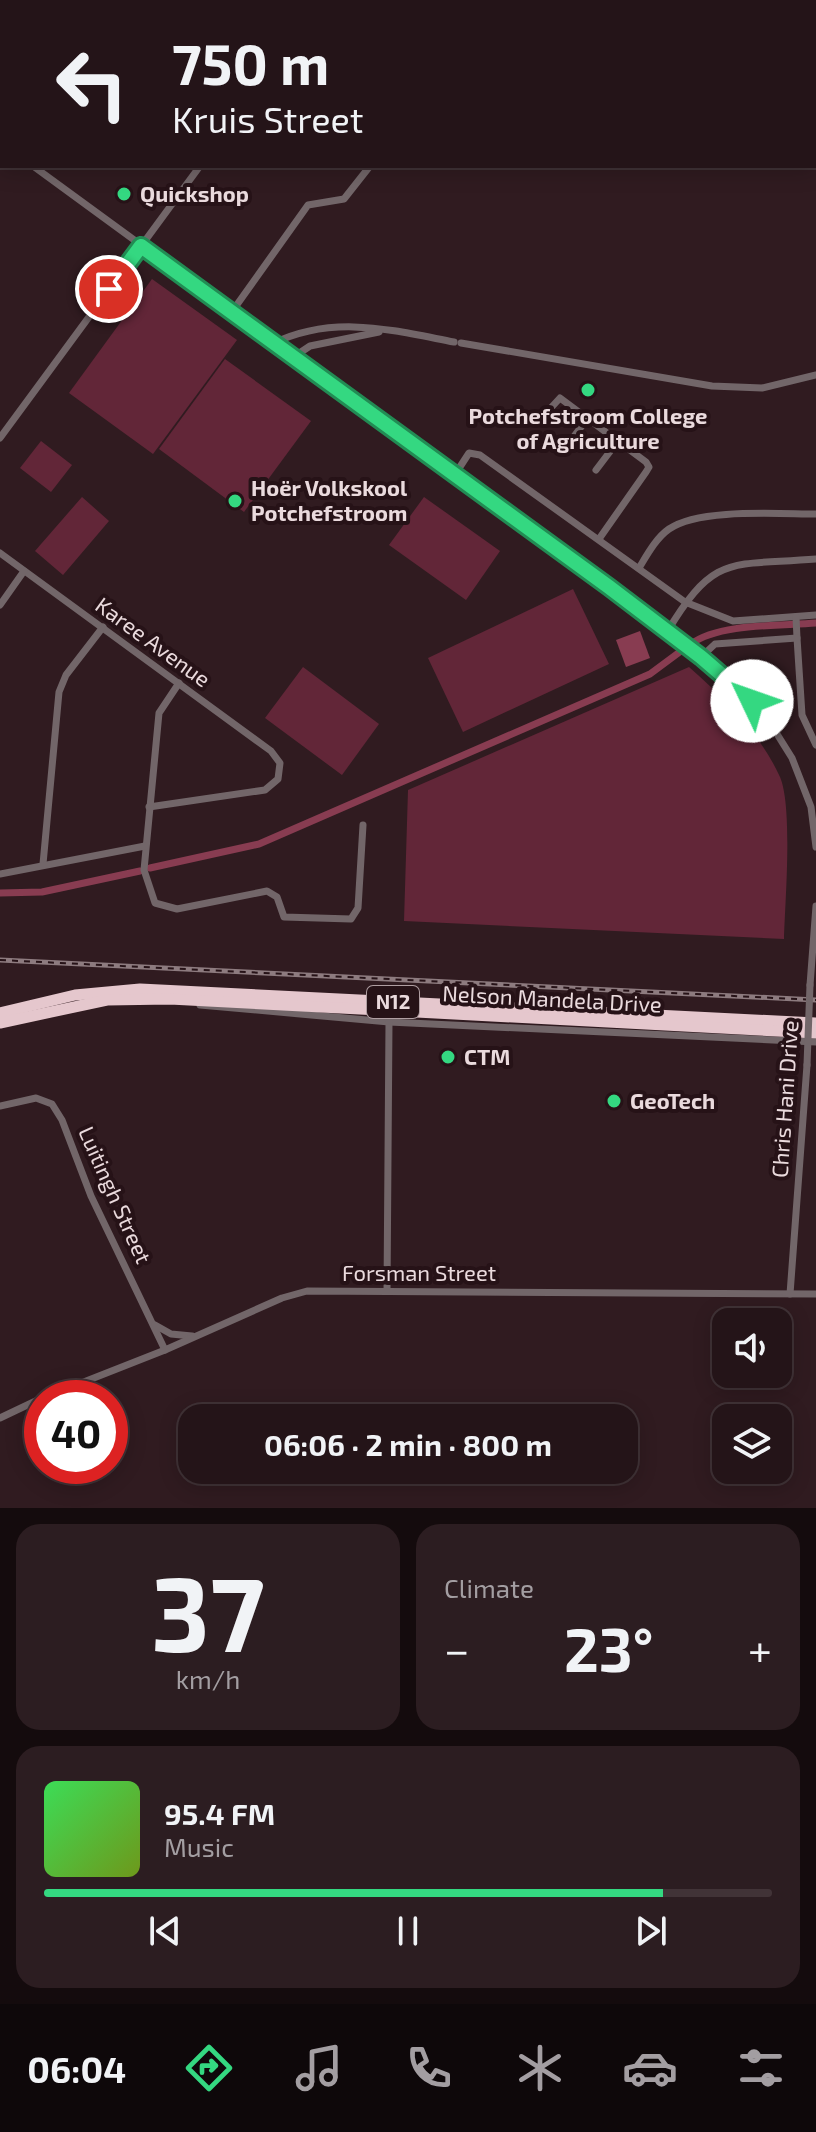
<!DOCTYPE html>
<meta charset="utf-8">
<style>
:root{--surface:#241418;--page:#2c1d21;--text:#f1f3f6;--muted:#a39ea2;--line:#413337;--accent:#34d881}
body{margin:0;font-family:"Exo 2",sans-serif;background:var(--page);color:var(--text);height:100vh;display:flex;flex-direction:column;font-size:30px;white-space:nowrap}
*{box-sizing:border-box;margin:0}
p{font-size:26px;color:var(--muted)}
.icon{flex:none;width:44px;height:44px;fill:none;stroke:currentColor;stroke-width:2;stroke-linecap:round;stroke-linejoin:round}
.map{position:relative;height:1508px;overflow:hidden}
.details{display:flex;flex-direction:column;gap:16px;padding:16px;background:#140b0d;flex:1}
.details>*{flex:none}
.hud{position:absolute;left:0px;top:0px;width:816px;height:168px;box-shadow:0 4px 20px #0003,0 0 0 2px var(--line);background:#241418;color:var(--text);overflow:hidden}
.buttons{position:absolute;left:712px;top:1308px;display:grid;gap:16px}
.buttons a{display:grid;place-items:center;width:80px;height:80px;border-radius:16px;background:var(--surface);box-shadow:0 4px 20px #0003,0 0 0 2px var(--line);font-size:40px}
.speed{position:absolute;left:24px;top:1380px;display:flex;gap:16px;font-size:40px;font-weight:700;text-align:center}
.speed>*{display:grid;place-content:center;width:104px;height:104px;border-radius:50%;background:var(--surface);box-shadow:0 4px 20px #0003,0 0 0 2px var(--line);line-height:1}
.speed .limit{border:12px solid #d22;background:#fff;color:#111}
.pin{position:absolute;display:grid;place-items:center;width:68px;height:68px;color:#fff;margin:-34px;border:4px solid #fff;border-radius:50%;box-shadow:0 2px 8px #0007}
.me{position:absolute;width:88px;margin:-44px;rotate:312deg;stroke-linejoin:round;filter:drop-shadow(0 0 6px #0008)}
.turn{display:flex;align-items:center;gap:28px;height:168px;padding:0 40px;font-size:36px}
.turn .icon{width:104px;height:104px;stroke-width:2.5}
.turn b{display:block;font-size:56px;line-height:68px}
.big{font-size:60px;font-weight:700;line-height:1.1}
.details .tile{flex:1;display:flex;flex-direction:column;justify-content:center;gap:12px;min-width:0;padding:0 28px;border-radius:24px;background:var(--page)}
.details .dial{align-items:center;gap:0}
.dial b{font-size:104px;line-height:1}
.song{display:flex;align-items:center;gap:24px}
.cover{width:96px;height:96px;border-radius:12px;background:linear-gradient(135deg,hsl(130 70% 55%),hsl(80 70% 35%))}
.played{height:8px;border-radius:4px;background:linear-gradient(90deg,var(--accent) 85%,var(--line) 85%)}
.keys{display:flex;justify-content:space-around;direction:ltr}
.heat{display:flex;justify-content:space-between;align-items:center;font-size:44px;direction:ltr}
.details .tiles{flex:1;display:grid;gap:16px;grid-template-columns:1fr 1fr}
.tile:last-child{grid-column:span 2}
.trip{position:absolute;left:178px;top:1404px;width:460px;height:80px;border-radius:24px;background:var(--surface);box-shadow:0 4px 20px #0003,0 0 0 2px var(--line);font-weight:700;line-height:80px;text-align:center}
.tabs{display:flex;height:128px;justify-content:space-around;align-items:center;background:#0e080a;color:var(--muted)}
.tabs .icon{width:56px;height:56px}
.tabs .active{color:var(--accent)}
.tabs b{font-size:36px;color:var(--text)}
.map>svg:first-child{display:block}
.green{fill:#622638}
.water{fill:#883c51}
.lines{fill:none;stroke-linecap:round;stroke-linejoin:round}
.canal{stroke:#883c51;stroke-width:7}
.minor{stroke:#726669;stroke-width:7}
.highway{stroke:#e5c7cd;stroke-width:11}
.rail-casing{stroke:#8d7b7f;stroke-width:5}
.rail{stroke:#261217;stroke-width:2;stroke-dasharray:6;stroke-linecap:butt}
.minor-bridge{stroke:#726669;stroke-width:7}
.route-casing{stroke:#228c54;stroke-width:20}
.route{stroke:#34d881;stroke-width:14}
.poi-dot{fill:#34d881;stroke:#261217;stroke-width:3}
.labels{text-anchor:middle;stroke-width:8;stroke-linejoin:round;paint-order:stroke}
.shield{fill:#261217;stroke:#af9ea2;stroke-width:2}
.shield-label{font-size:20px;font-weight:bold;fill:#eadadd}
.poi-label{font-size:22px;font-weight:bold;fill:#eadadd;stroke:#261217;text-anchor:start}
.street-label{font-size:22px;fill:#eadadd;stroke:#261217}
</style>
<div class="map">
<svg width="816" height="1508" viewBox="0 0 816 1508">
<rect width="100%" height="100%" fill="#301b20"/>
<!-- green -->
<g class="green">
<path d="M152 279 237 340 153 454 69 393Z"/>
<path d="M225 359 311 421 244 512 159 449Z"/>
<path d="M41 441 72 465 51 492 20 468Z"/>
<path d="M82 497 109 521 63 575 35 551Z"/>
<path d="M424 497 500 551 466 600 389 545Z"/>
<path d="M573 589 609 664 463 732 428 658Z"/>
<path d="M303 667 379 724 342 775 265 718Z"/>
<path d="M689 667C725 699 760 733 780 777 793 808 785 902 784 939L404 921 408 790Z"/>
</g>
<!-- water -->
<path class="water" d="M640 631 650 658 626 667 616 640Z"/>
<g class="lines">
<!-- canal -->
<g class="canal">
<path d="M691 644C719 623 781 626 816 623"/>
<path d="M150 868 259 844 650 674 681 651"/>
<path d="M0 893 42 892 140 871"/>
</g>
<!-- minor -->
<g class="minor">
<path d="M81 0 84 2"/>
<path d="M236 0 239 2"/>
<path d="M365 0 368 2"/>
<path d="M99 2 100 0"/>
<path d="M321 2 322 0"/>
<path d="M0 136 2 134"/>
<path d="M0 142 2 143"/>
<path d="M33 166 609 587 729 680 767 718 792 758 811 807 816 847"/>
<path d="M231 313 308 205 344 199 370 166"/>
<path d="M461 343 712 386 762 388 816 375"/>
<path d="M272 344C333 314 391 330 454 342"/>
<path d="M292 358 310 346 379 332"/>
<path d="M536 424 560 398 646 462 649 467 646 472 599 539"/>
<path d="M0 438 200 166"/>
<path d="M566 447 587 419"/>
<path d="M596 470 618 441"/>
<path d="M454 476 469 453 480 455 685 602 733 621 816 615"/>
<path d="M0 553 271 751 280 763 278 779 265 790 149 807"/>
<path d="M639 568C647 555 656 538 669 529 699 508 779 514 816 514"/>
<path d="M0 605 24 571"/>
<path d="M796 617 797 638"/>
<path d="M667 632C715 552 731 566 816 559"/>
<path d="M701 657 715 644 797 638 802 715 816 745"/>
<path d="M179 683 159 713 144 870 155 903 177 909 267 891 277 897 284 917 351 919 358 908 363 825"/>
<path d="M43 864 59 692 66 675 103 627"/>
<path d="M0 874 145 846"/>
<path d="M810 985 816 906"/>
<path d="M200 1005 389 1022 816 1042"/>
<path d="M0 1106 36 1098 52 1104 62 1120 91 1196 165 1350"/>
<path d="M387 1291 389 1022"/>
<path d="M790 1294 807 1065"/>
<path d="M155 1325 171 1334 192 1336"/>
<path d="M43 1398 165 1350 282 1298 307 1291 816 1294"/>
<path d="M0 1418 42 1398"/>
</g>
<!-- highway -->
<g class="highway">
<path d="M0 1013 75 995 140 989 816 1023"/>
<path d="M0 1023 107 1000 170 999 816 1033"/>
</g>
<!-- rail casing -->
<g class="rail-casing">
<path id="rail" d="M0 960 816 1000"/>
</g>
<!-- rail -->
<use href="#rail" class="rail"/>
<!-- minor-bridge -->
<path class="minor-bridge" d="M807 1065 810 985"/>
</g>
<g class="lines">
<!-- route casing -->
<g class="route-casing">
<path id="route" d="M109 289 141 246 609 587 701 657 752 701"/>
</g>
<!-- route -->
<use href="#route" class="route"/>
</g>
<!-- markers -->
<g class="poi-dot">
<circle cx="124" cy="194" r="8"/>
<circle cx="588" cy="390" r="8"/>
<circle cx="235" cy="501" r="8"/>
<circle cx="448" cy="1057" r="8"/>
<circle cx="614" cy="1101" r="8"/>
</g>
<g class="labels">
<!-- shield labels -->
<rect class="shield" x="367" y="986" width="52" height="32" rx="6"/>
<g class="shield-label">
<text x="393" y="1009">N12</text>
</g>
<!-- poi labels -->
<g class="poi-label">
<text x="140" y="202">Quickshop</text>
<text x="588" y="424" text-anchor="middle">Potchefstroom College<tspan x="588" dy="25">of Agriculture</tspan></text>
<text x="251" y="496">Hoër Volkskool<tspan x="251" dy="25">Potchefstroom</tspan></text>
<text x="464" y="1065">CTM</text>
<text x="630" y="1109">GeoTech</text>
</g>
<!-- street labels -->
<g class="street-label">
<text transform="translate(153 642) rotate(36)" y="8">Karee Avenue</text>
<text transform="translate(552 999) rotate(3)" y="8">Nelson Mandela Drive</text>
<text transform="translate(785 1099) rotate(-86)" y="8">Chris Hani Drive</text>
<text transform="translate(115 1195) rotate(66)" y="8">Luitingh Street</text>
<text x="419" y="1281">Forsman Street</text>
</g>
</g>
</svg>
<div class="buttons">
<a><svg class="icon" aria-label="sound" viewBox="0 0 24 24"><path d="M4 9h4l5-4v14l-5-4H4zM17 9q2 3 0 6"/></svg></a>
<a><svg class="icon" aria-label="layers" viewBox="0 0 24 24"><path d="M12 4l9 5-9 5-9-5zM3 14l9 5 9-5"/></svg></a>
</div>
<div class="speed"><div class="limit">40</div></div>
<div class="pin" style="left:109px;top:289px;background:#d93025"><svg class="icon" aria-label="arrive" viewBox="0 0 24 24"><path d="M6 21V4h12l-3 4 3 4H6"/></svg></div>
<svg class="me" style="left:752px;top:701px" viewBox="-20 -20 40 40"><circle r="19" fill="#fff"/><path d="M0-13L10 11 0 6-10 11z" fill="#34d881"/></svg>
<div class="trip">06:06 · 2 min · 800 m</div>
<div class="hud">
<div class="turn"><svg class="icon" aria-label="left" viewBox="0 0 24 24"><path d="M17 20v-9H6M10 6l-5 5 5 5"/></svg><div><b>750 m</b>Kruis Street</div></div>
</div>
</div>
<section class="details">
<div class="tiles">
<div class="tile dial"><b>37</b><p>km/h</p></div>
<div class="tile"><p>Climate</p>
<div class="heat"><a>−</a><b class="big">23°</b><a>+</a></div>
</div>
<div class="tile">
<div class="song"><i class="cover"></i><div><b>95.4 FM</b><p>Music</p></div></div>
<div class="played"></div>
<div class="keys"><svg class="icon" aria-label="previous" viewBox="0 0 24 24"><path d="M18 5L8 12l10 7zM5 5v14"/></svg><svg class="icon" aria-label="pause" viewBox="0 0 24 24"><path d="M8 5v14M16 5v14"/></svg><svg class="icon" aria-label="next" viewBox="0 0 24 24"><path d="M6 5l10 7-10 7zM19 5v14"/></svg></div>
</div>
</div>
</section>
<nav class="tabs">
<b>06:04</b>
<svg class="icon active" aria-label="directions" viewBox="0 0 24 24"><path d="M12 3l9 9-9 9-9-9zM9 14v-3h6M13 9l2 2-2 2"/></svg>
<svg class="icon" aria-label="music" viewBox="0 0 24 24"><path d="M9 18V5l10-2v13"/><circle cx="6" cy="18" r="3"/><circle cx="16" cy="16" r="3"/></svg>
<svg class="icon" aria-label="phone" viewBox="0 0 24 24"><path d="M5 4h4l2 5-3 2q2 4 5 5l2-3 5 2v4C11 20 4 13 5 4z"/></svg>
<svg class="icon" aria-label="climate" viewBox="0 0 24 24"><path d="M12 3v18M4 7l16 10M4 17L20 7"/></svg>
<svg class="icon" aria-label="car" viewBox="0 0 24 24"><path d="M5 17H2v-5l4-1 3-4h7l3 4 3 1v5h-3M9 17h6M6 11h13"/><circle cx="7" cy="17" r="2"/><circle cx="17" cy="17" r="2"/></svg>
<svg class="icon" aria-label="filters" viewBox="0 0 24 24"><path d="M4 7h16M4 17h16"/><circle cx="9" cy="7" r="2"/><circle cx="15" cy="17" r="2"/></svg>
</nav>
